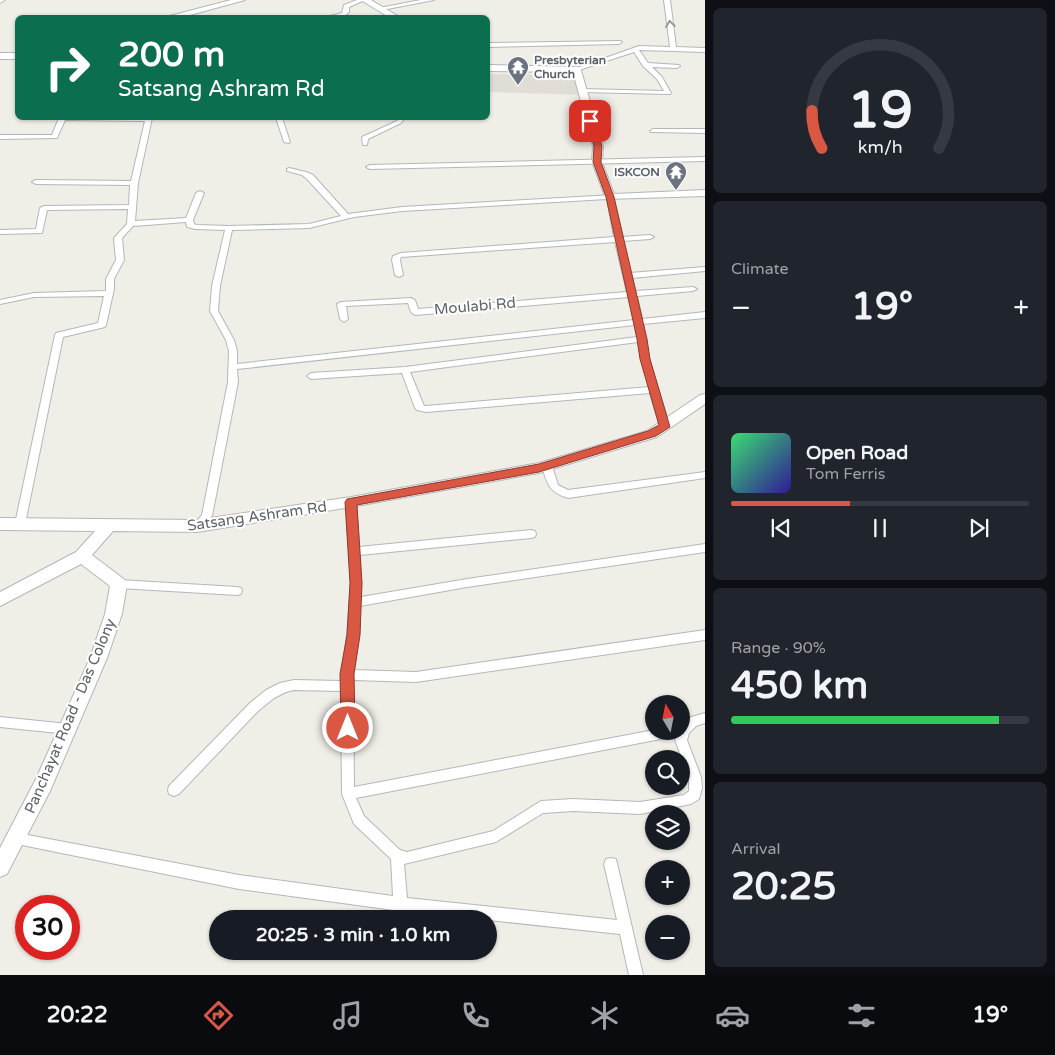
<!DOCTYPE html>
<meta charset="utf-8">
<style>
:root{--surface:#171b24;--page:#20242c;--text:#f1f3f6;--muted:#9ea1a6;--line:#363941;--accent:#da5843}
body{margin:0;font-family:"Varela Round",sans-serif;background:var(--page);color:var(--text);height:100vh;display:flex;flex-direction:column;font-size:19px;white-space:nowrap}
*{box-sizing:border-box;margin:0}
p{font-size:16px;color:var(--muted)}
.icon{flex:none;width:28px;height:28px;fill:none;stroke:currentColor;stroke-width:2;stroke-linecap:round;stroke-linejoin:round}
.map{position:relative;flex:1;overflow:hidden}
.sheet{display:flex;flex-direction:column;gap:8px;padding:8px;background:#0d0f14;width:350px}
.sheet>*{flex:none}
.top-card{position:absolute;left:15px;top:15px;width:475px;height:105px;border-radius:8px;box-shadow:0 1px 4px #0004;background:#0b6e4f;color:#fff;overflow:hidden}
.needle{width:32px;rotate:350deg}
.buttons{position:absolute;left:645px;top:695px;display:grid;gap:10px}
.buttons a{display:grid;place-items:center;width:45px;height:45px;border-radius:50%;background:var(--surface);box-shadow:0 1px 4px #0004;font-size:25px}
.speed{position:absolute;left:15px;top:895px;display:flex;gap:10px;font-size:25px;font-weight:700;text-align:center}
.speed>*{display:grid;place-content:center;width:65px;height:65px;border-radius:50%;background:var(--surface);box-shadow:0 1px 4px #0004;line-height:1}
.speed .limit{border:8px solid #d22;background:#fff;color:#111}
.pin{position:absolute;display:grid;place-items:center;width:42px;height:42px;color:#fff;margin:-21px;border-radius:10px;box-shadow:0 2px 8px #0006}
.me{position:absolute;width:55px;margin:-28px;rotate:0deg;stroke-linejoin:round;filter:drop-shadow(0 0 4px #0008)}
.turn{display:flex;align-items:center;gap:18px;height:105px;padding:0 20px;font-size:22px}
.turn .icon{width:65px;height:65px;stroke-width:2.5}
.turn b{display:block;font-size:35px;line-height:42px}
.big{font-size:38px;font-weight:700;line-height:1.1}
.sheet .card{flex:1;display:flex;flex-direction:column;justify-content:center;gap:8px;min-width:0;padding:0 18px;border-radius:8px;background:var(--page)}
.sheet .dial{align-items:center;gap:0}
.dial svg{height:130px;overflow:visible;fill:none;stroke:var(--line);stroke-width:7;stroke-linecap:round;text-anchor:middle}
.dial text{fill:var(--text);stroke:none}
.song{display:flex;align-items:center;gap:15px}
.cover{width:60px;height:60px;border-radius:8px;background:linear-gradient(135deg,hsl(140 70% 55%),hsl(250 70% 35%))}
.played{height:5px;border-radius:2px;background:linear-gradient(90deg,var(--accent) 40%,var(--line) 40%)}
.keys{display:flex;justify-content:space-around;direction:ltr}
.heat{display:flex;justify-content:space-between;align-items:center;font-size:28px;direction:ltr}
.charge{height:8px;border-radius:4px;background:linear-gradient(90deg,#34c759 90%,var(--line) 0)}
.trip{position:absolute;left:209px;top:910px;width:288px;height:50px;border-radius:25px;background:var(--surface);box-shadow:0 1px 4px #0004;font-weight:700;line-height:50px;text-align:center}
.tab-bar{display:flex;height:80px;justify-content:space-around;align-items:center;background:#090b0e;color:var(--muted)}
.tab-bar .icon{width:35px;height:35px}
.tab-bar .active{color:var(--accent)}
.tab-bar b{font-size:22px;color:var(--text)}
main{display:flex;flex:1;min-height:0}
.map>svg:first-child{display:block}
.education{fill:#dfddd6}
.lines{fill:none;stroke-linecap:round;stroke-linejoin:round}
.street-casing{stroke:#b4b7ba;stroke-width:2}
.secondary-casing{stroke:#b3b6ba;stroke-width:2}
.street{fill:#fff;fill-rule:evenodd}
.secondary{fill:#fff;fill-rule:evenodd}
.oneway{stroke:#97999c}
.route{fill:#da5843;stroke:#8e392c}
.labels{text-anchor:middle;stroke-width:4;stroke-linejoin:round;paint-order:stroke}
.far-worship-label{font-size:12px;font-weight:bold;fill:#5b616d;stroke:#fff;text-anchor:start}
.street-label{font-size:15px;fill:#5f6266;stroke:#fff}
</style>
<main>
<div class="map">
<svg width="705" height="975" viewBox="0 0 705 975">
<rect width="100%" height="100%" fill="#efeee7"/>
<!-- education -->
<path class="education" d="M488 74 581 75 583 95 489 92Z"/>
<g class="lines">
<!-- street casing -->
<g class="street-casing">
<g id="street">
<path d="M0 0H5L0 3Z"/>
<path d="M357 0H365L349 7V12C343 19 330 18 322 18L342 13 344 5Z"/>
<path d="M421 0H434L382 10 379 8Z"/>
<path d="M664 0H670L676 47 705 48V52L639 50 648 63 679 65 680 66 677 68 652 67 662 77 671 93 670 94 581 92V90L583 89 664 91 657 79 643 66 634 52 579 70 574 69 639 46 670 47Z"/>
<path d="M621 41 622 42 619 44 488 47V43Z"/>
<path d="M59 118H152L138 183 135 221 186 218 196 193 200 191 204 193 193 220 194 224 196 225 229 226 309 224 341 216 307 179 302 175 287 171V169L289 168 306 172 313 175 348 214 402 207 613 195 622 237 650 235 654 237 650 239 623 241 630 273 705 267V271L632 278 635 291 693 287 697 289 693 291 637 296 642 319 705 312V318L643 324 649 359 670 427 665 430 660 427 650 393 426 412 417 410 415 408 402 373 311 379 307 376 311 373 405 367 637 337 635 325 237 369 238 382 212 516 201 529H193L192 526 202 515 228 382 229 351 226 340 210 311 212 286 225 230 195 229 187 227 186 222 133 226 122 238 124 260 114 279V289L106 325 105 327 63 337 25 524 24 527H16L15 524 55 335 56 333 98 323 104 296 34 297 0 304V300L34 293 106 291V279L116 260 114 238 127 224 128 209 47 210 42 233 0 234V230L36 229 40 208 44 206 129 205 130 185 36 184 32 182 36 180 131 181 145 121 65 120 57 138 0 139V135H52ZM607 199 614 237 401 253 393 256 392 260 395 275 399 277 403 275 400 260 401 257 615 242 627 292 418 309 415 300 411 298 341 302 337 304 340 319 344 322 348 319 346 306 408 303 411 312 415 315 629 297 634 320 237 364V351L234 340 218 311 220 286 232 230 309 228 354 217 402 211ZM638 342 649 387 426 406H424L410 372Z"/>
<path d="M276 118H282L290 142 289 143 284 142Z"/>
<path d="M399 118H405L401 123 368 139 367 145H363L362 137 397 121Z"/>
<path d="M653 129H705V133L651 132 650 131Z"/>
<path d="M705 157V161L370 169 366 167 370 165Z"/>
<path d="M547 463 552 466 558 485 568 490 705 472V478L568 498C549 492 547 484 542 466Z"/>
<path d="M351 498 356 502 359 547 531 530 535 531 536 534 535 537 531 538 360 555 361 597 467 579 705 544V552L467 587 360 606 359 635 354 670 416 672 705 630V640L416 682 353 680 354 787 654 730V731H681V724L688 718 705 713V723L696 726 689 733 687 740 701 777 702 788 699 799 691 804 640 814 573 811 543 813 496 842 404 864 407 898 617 920 604 864 606 859 611 858 616 859 643 975H629L620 934 488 920V919L401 911 239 889 12 843 10 839 12 835 17 833 239 875 393 896 391 859 354 824 342 794 341 691 294 690 286 692 274 698 258 711 179 794 174 796 169 794 168 790 169 786 250 703 266 690 280 683 294 680 341 681 347 635 351 583 346 502ZM676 736 675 740 689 777V791L684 795 640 802 573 799 541 801 493 831 407 852 400 850 364 816 356 798Z"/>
<path d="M119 580 237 587 241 588 242 591 241 594 237 595 119 588 115 587 114 584 115 581Z"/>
<path d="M0 717 68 724 72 725 74 729 72 733 68 734 0 727Z"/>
</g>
</g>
<!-- secondary casing -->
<g class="secondary-casing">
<g id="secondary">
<path d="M231 0H245L179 18H162Z"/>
<path d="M361 0H371L401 18H390Z"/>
<rect x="0" y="53" width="18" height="6"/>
<path d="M488 65 580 67 603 146 602 162 614 194 705 190V196L606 199 592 162 593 146 573 72 488 71Z"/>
<path d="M705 394V404L657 437 539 473 351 507 197 532 113 531 92 555 125 580 127 584 122 614 107 658 50 791 7 874 0 877V848L36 779 90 658 105 614 110 586 81 564 0 606V592L76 552 95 531 0 530V518L197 520 351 497 539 463 647 431 700 395Z"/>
</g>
</g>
<!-- street -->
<use href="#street" class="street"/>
<!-- secondary -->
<use href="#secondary" class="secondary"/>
</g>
<!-- one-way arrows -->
<defs><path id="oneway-chevron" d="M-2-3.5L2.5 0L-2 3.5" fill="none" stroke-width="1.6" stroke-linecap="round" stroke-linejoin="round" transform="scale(1.25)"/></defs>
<use class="oneway" href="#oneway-chevron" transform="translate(670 24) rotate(-97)"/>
<!-- route -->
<path class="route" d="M590 118 593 121 602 146 601 162 614 197 647 339 650 359 670 427 656 436 539 472 357 505 362 583 360 635 354 674 355 728 353 732 348 734 343 732 341 728 340 674 347 635 350 583 345 502 347 499 539 464 648 431 659 425 640 359 637 339 606 197 593 162 594 146 586 121Z"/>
<!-- icons -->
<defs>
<g id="temple-pin" transform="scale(1.125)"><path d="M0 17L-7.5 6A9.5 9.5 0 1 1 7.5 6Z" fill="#6b7280" stroke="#fff"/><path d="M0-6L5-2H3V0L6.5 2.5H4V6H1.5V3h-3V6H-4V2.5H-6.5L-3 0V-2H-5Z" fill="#fff"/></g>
</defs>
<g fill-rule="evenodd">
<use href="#temple-pin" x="518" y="67"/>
<use href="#temple-pin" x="676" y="172"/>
</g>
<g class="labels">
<!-- far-worship labels -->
<g class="far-worship-label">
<text x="534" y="64">Presbyterian<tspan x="534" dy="14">Church</tspan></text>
<text x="660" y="176" text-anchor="end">ISKCON</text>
</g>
<!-- street labels -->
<g class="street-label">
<text transform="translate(475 306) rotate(-5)" y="5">Moulabi Rd</text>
<text transform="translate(257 516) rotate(-8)" y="5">Satsang Ashram Rd</text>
<text transform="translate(70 716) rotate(-67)" y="5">Panchayat Road - Das Colony</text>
</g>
</g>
</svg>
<div class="buttons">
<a><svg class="needle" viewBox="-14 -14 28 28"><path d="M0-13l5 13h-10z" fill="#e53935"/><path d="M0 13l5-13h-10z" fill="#9ea1a6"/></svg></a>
<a><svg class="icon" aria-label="search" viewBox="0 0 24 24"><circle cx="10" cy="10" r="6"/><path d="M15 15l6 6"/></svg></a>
<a><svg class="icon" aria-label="layers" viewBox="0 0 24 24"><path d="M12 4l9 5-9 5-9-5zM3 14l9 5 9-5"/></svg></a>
<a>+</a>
<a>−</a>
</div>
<div class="speed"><div class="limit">30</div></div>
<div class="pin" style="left:590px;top:121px;background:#d93025"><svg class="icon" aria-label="arrive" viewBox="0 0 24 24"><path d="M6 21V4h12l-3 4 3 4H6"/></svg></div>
<svg class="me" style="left:348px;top:728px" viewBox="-20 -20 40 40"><circle r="17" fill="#da5843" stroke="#fff" stroke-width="3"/><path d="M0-11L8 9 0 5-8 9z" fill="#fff"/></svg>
<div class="trip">20:25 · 3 min · 1.0 km</div>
<div class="top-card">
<div class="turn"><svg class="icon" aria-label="right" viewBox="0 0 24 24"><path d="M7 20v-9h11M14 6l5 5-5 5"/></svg><div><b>200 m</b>Satsang Ashram Rd</div></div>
</div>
</div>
<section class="sheet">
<div class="card dial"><svg viewBox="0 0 100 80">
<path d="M14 69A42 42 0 1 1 86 69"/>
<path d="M14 69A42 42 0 0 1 8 46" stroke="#da5843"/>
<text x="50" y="56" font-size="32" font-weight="700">19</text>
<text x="50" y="72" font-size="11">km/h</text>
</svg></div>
<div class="card"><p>Climate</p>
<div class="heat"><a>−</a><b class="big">19°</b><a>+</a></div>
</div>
<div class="card">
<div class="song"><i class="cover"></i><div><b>Open Road</b><p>Tom Ferris</p></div></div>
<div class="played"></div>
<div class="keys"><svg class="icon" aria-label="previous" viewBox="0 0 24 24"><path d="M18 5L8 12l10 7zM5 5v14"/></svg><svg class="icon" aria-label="pause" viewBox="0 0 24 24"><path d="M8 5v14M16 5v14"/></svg><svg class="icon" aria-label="next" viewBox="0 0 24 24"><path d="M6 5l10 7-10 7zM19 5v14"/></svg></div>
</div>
<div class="card"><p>Range · 90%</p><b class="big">450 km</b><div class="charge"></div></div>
<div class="card"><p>Arrival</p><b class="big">20:25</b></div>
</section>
</main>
<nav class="tab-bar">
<b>20:22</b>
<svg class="icon active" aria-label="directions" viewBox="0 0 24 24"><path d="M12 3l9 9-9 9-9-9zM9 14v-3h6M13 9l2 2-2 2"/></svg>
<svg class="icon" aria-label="music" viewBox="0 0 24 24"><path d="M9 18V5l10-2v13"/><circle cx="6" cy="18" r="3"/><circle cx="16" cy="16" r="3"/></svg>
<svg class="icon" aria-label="phone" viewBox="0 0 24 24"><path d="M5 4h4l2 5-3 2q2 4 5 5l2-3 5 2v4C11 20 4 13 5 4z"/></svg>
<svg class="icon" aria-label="climate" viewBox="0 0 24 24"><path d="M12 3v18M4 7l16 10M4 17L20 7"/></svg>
<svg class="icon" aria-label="car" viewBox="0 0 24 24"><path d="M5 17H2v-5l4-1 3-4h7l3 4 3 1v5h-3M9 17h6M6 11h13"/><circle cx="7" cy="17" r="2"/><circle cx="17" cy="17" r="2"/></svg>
<svg class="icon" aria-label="filters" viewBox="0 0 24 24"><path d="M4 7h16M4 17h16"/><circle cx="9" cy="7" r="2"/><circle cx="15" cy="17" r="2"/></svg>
<b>19°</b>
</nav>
